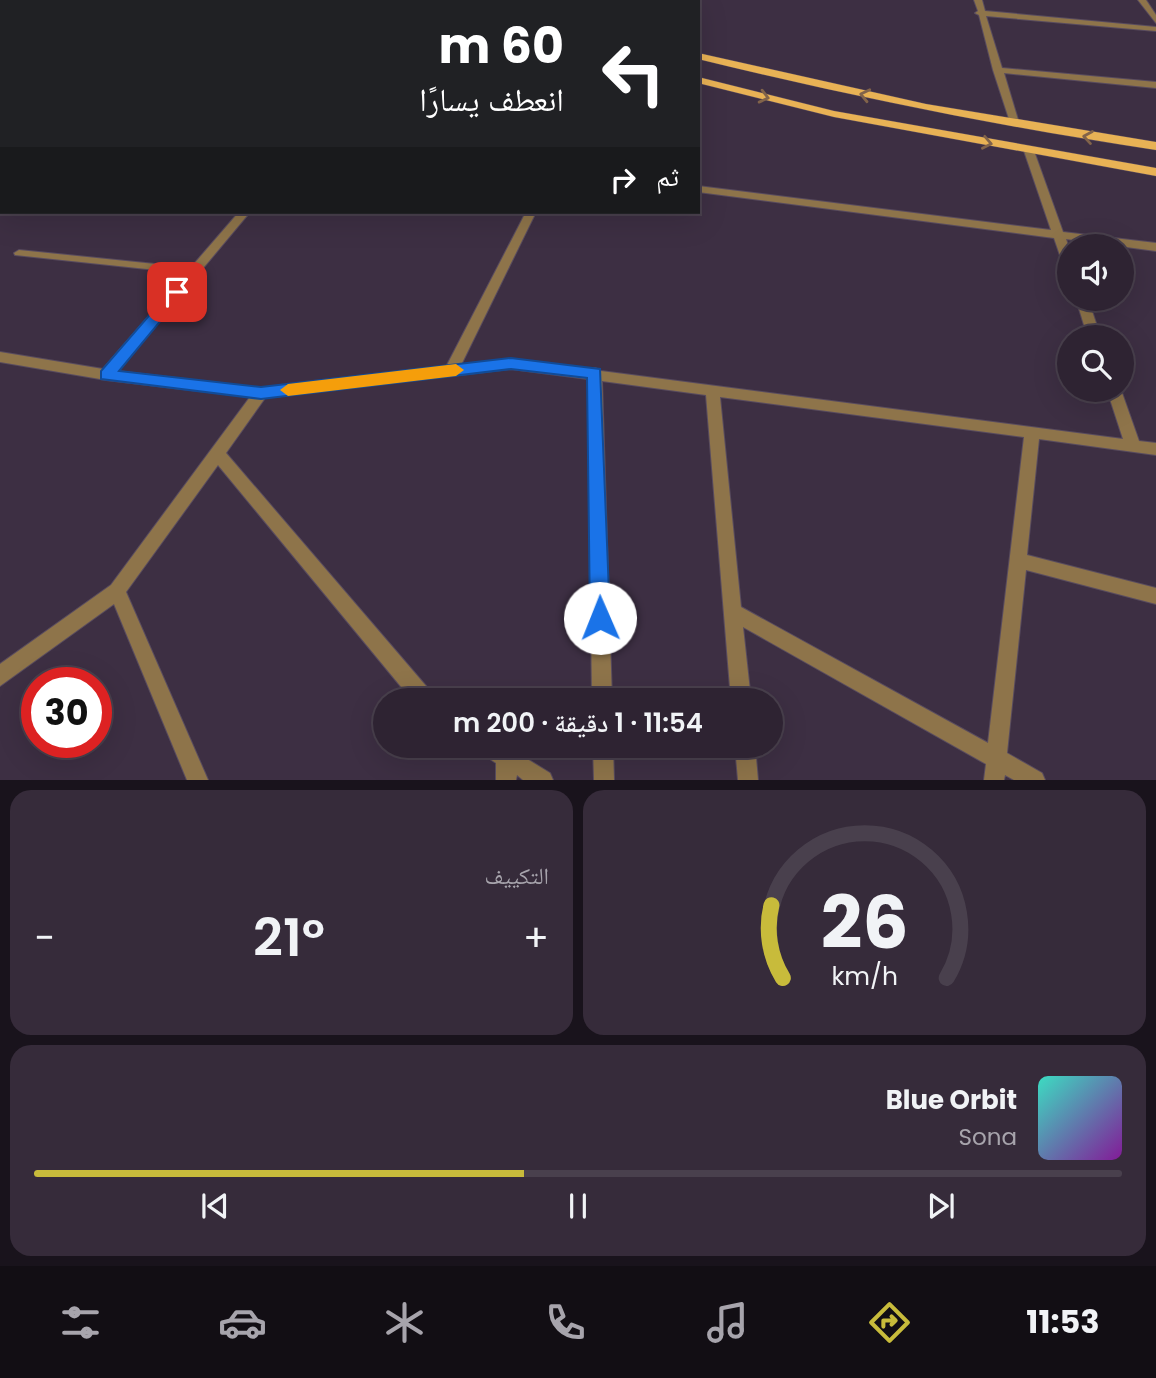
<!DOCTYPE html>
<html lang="ar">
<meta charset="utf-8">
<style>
:root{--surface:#2e2332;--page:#362b3a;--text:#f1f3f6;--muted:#a7a4ac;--line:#49404d;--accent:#c8bb3b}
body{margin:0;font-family:Poppins,"Noto Naskh Arabic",sans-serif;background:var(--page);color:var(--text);direction:rtl;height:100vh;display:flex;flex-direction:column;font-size:26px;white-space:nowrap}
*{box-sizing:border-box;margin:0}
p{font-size:23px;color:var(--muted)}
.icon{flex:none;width:38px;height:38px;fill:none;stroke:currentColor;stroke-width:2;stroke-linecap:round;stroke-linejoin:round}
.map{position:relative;height:780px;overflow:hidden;direction:ltr}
.panel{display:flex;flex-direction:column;gap:10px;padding:10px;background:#19131c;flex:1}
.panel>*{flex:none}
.top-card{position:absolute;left:0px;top:0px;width:700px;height:214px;box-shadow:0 7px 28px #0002,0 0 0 2px var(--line);direction:rtl;background:#202124;color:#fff;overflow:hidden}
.buttons{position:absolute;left:1057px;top:234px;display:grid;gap:14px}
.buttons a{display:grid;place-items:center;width:77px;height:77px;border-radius:50%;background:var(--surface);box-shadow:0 7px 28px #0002,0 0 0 2px var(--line);font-size:35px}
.speed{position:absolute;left:21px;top:667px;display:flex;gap:14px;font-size:35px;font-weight:700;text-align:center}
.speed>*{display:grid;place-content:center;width:91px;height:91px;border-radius:50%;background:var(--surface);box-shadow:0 7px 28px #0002,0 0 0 2px var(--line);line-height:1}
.speed .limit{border:10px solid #d22;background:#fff;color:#111}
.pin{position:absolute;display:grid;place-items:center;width:60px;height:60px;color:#fff;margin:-30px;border-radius:14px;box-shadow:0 4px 10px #0006}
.me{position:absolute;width:77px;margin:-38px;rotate:359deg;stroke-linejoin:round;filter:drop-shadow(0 0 5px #0008)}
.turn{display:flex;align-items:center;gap:24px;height:147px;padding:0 21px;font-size:32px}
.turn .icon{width:91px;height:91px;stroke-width:2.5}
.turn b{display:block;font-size:49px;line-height:60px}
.then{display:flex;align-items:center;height:66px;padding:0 21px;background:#0003;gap:14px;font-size:26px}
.big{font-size:52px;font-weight:600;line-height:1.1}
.panel .tile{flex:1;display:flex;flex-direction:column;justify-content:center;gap:10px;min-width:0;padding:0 24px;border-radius:21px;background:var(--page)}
.panel .dial{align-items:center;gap:0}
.dial svg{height:182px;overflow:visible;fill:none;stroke:var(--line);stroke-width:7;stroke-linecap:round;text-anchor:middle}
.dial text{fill:var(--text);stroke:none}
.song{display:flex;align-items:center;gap:21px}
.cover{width:84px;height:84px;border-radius:10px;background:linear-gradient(135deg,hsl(170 70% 55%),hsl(290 70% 35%))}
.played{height:7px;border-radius:4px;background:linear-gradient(90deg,var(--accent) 45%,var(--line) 45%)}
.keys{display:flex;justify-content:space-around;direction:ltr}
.heat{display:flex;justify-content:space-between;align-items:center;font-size:38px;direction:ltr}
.panel .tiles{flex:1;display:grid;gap:10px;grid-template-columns:1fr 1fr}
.tile:last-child{grid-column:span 2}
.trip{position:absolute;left:373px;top:688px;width:410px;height:70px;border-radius:35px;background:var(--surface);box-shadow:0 7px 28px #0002,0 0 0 2px var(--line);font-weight:600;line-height:70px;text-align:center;direction:rtl}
.menu{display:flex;height:112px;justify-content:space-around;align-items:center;background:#120e14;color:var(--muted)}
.menu .icon{width:49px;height:49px}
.menu .selected{color:var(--accent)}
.menu b{font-size:32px;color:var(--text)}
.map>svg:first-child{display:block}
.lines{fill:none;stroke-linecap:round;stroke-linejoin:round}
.lane-casing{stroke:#594c5f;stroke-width:2}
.street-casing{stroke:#594c5f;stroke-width:2}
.primary-casing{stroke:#594c5f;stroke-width:1}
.lane{fill:#8e744a;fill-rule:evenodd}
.street{fill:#8e744a;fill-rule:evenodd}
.primary{fill:#e8b255;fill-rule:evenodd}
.oneway{stroke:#81634a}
.route{fill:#1a73e8;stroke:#114b97;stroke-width:2}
.slow{fill:#f59e0b}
</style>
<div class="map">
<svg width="1156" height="780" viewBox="0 0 1156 780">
<rect width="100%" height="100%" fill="#3d2f43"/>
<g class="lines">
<!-- lane casing -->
<g class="lane-casing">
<path id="lane" d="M19 250 194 268 199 271 194 274 15 255 14 253Z"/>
</g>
<!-- street casing -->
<g class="street-casing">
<g id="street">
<path d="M21 0H29L21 2Z"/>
<path d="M263 0H272L262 2Z"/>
<path d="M429 0H437L429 2Z"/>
<rect x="650" y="0" width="8" height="2"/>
<path d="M974 0H982L985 11 1156 27V31L986 16 1002 68 1156 82V88L1004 73 1019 123 1011 125 993 70 979 15 975 13 978 11Z"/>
<path d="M1138 0H1146L1156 15V23Z"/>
<path d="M0 22H2L0 28Z"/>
<rect x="0" y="98" width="2" height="6"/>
<path d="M1029 148 1034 151 1063 232 1156 243V251L1066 239 1069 248V268L1063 264 1054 238 698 192V186L1051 230 1024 151Z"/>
<path d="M0 200H2L0 208Z"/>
<path d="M239 212H250L117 371 261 388 446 367 526 212H536L461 365 511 359 590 369 595 368 601 371 1123 439 1107 390H1121L1139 441 1156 443V455L1039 439 1027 555 1156 588V604L1026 570 1007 753 1042 773 1045 780H1014L1005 775 1004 780H984L986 764 743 627 751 700H731L706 395 602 381 612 700H592L588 379 511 369 265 398 226 453 432 693 435 700H412L218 465 126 592 208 780H187L114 604 0 686V664L111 585 250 397 106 380 0 362V352L103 369ZM720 397 1024 437 988 743 741 607Z"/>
<path d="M1076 299H1088L1101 338H1088Z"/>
<path d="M478 746H506L550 773 553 780H523L517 775 516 780H496V763L481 753Z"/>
<path d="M593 746H613L614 780H594Z"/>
<path d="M735 746H755L758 780H738Z"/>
</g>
</g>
<!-- primary casing -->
<g class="primary-casing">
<g id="primary">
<path d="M447 0H459L460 2H448Z"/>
<path d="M494 0H506L507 2H495Z"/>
<path d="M698 53 926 104 1156 142V150C1002 127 850 96 698 59Z"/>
<path d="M698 77 834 111 1156 168V176L834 117 698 83Z"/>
</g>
</g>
<!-- lane -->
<use href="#lane" class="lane"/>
<!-- street -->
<use href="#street" class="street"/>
<!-- primary -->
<use href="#primary" class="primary"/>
</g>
<!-- one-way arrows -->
<defs><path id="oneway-chevron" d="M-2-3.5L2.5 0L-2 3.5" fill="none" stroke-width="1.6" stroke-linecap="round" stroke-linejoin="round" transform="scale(1.75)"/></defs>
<g class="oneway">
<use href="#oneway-chevron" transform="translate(865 95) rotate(-167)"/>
<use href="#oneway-chevron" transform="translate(764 97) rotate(14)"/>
<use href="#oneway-chevron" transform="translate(1088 137) rotate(-171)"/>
<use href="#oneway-chevron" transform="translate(987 143) rotate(11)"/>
</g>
<!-- route -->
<path class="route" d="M177 288 182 289V295L119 371 261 387 511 358 600 369 610 618 607 625 600 628 593 625 590 618 587 378 511 369 261 399 101 379V371L172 289Z"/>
<!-- slow -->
<path class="slow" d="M456 364 464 370 456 376 288 396 280 390 288 384Z"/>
</svg>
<div class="buttons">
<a><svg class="icon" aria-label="sound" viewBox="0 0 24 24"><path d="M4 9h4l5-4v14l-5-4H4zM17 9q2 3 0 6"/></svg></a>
<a><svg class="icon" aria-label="search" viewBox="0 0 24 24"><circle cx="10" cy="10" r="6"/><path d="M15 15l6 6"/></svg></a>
</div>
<div class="speed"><div class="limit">30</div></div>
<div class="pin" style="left:177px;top:292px;background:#d93025"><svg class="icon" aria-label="arrive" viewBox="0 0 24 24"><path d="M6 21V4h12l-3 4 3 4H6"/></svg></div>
<svg class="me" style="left:600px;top:618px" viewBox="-20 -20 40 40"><circle r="19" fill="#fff"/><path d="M0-13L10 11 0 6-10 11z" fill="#1a73e8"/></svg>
<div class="trip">11:54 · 1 دقيقة · 200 m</div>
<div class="top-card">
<div class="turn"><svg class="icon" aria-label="left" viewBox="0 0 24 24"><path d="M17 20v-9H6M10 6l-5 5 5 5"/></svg><div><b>60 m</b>انعطف يسارًا</div></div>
<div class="then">ثم<svg class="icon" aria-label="right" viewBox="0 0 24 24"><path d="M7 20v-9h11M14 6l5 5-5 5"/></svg></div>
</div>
</div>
<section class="panel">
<div class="tiles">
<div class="tile dial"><svg viewBox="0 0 100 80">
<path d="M14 69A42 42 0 1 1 86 69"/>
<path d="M14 69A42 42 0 0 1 9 37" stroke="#c8bb3b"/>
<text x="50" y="56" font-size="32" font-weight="700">26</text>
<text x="50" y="72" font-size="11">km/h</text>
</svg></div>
<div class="tile"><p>التكييف</p>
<div class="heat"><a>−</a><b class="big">21°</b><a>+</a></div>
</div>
<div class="tile">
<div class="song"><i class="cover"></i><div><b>Blue Orbit</b><p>Sona</p></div></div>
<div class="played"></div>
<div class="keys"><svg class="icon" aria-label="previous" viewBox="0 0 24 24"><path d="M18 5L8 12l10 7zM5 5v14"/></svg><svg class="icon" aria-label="pause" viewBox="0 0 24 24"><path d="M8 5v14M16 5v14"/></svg><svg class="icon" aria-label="next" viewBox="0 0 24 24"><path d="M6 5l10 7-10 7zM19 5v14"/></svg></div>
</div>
</div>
</section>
<nav class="menu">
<b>11:53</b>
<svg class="icon selected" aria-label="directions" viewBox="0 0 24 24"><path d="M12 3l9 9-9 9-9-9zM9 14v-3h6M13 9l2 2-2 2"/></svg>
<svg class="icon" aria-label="music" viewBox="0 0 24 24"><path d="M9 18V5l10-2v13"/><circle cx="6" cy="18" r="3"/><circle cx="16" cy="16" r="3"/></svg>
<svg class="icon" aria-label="phone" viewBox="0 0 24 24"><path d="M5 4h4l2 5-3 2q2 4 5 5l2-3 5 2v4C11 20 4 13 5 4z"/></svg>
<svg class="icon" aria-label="climate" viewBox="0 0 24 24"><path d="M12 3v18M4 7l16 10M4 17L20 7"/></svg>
<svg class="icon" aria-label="car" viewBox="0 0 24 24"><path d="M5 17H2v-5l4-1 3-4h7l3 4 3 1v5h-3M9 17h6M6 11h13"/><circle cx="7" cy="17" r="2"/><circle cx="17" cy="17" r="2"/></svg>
<svg class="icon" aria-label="filters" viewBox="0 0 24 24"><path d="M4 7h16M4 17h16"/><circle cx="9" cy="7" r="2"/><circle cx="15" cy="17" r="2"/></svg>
</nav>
